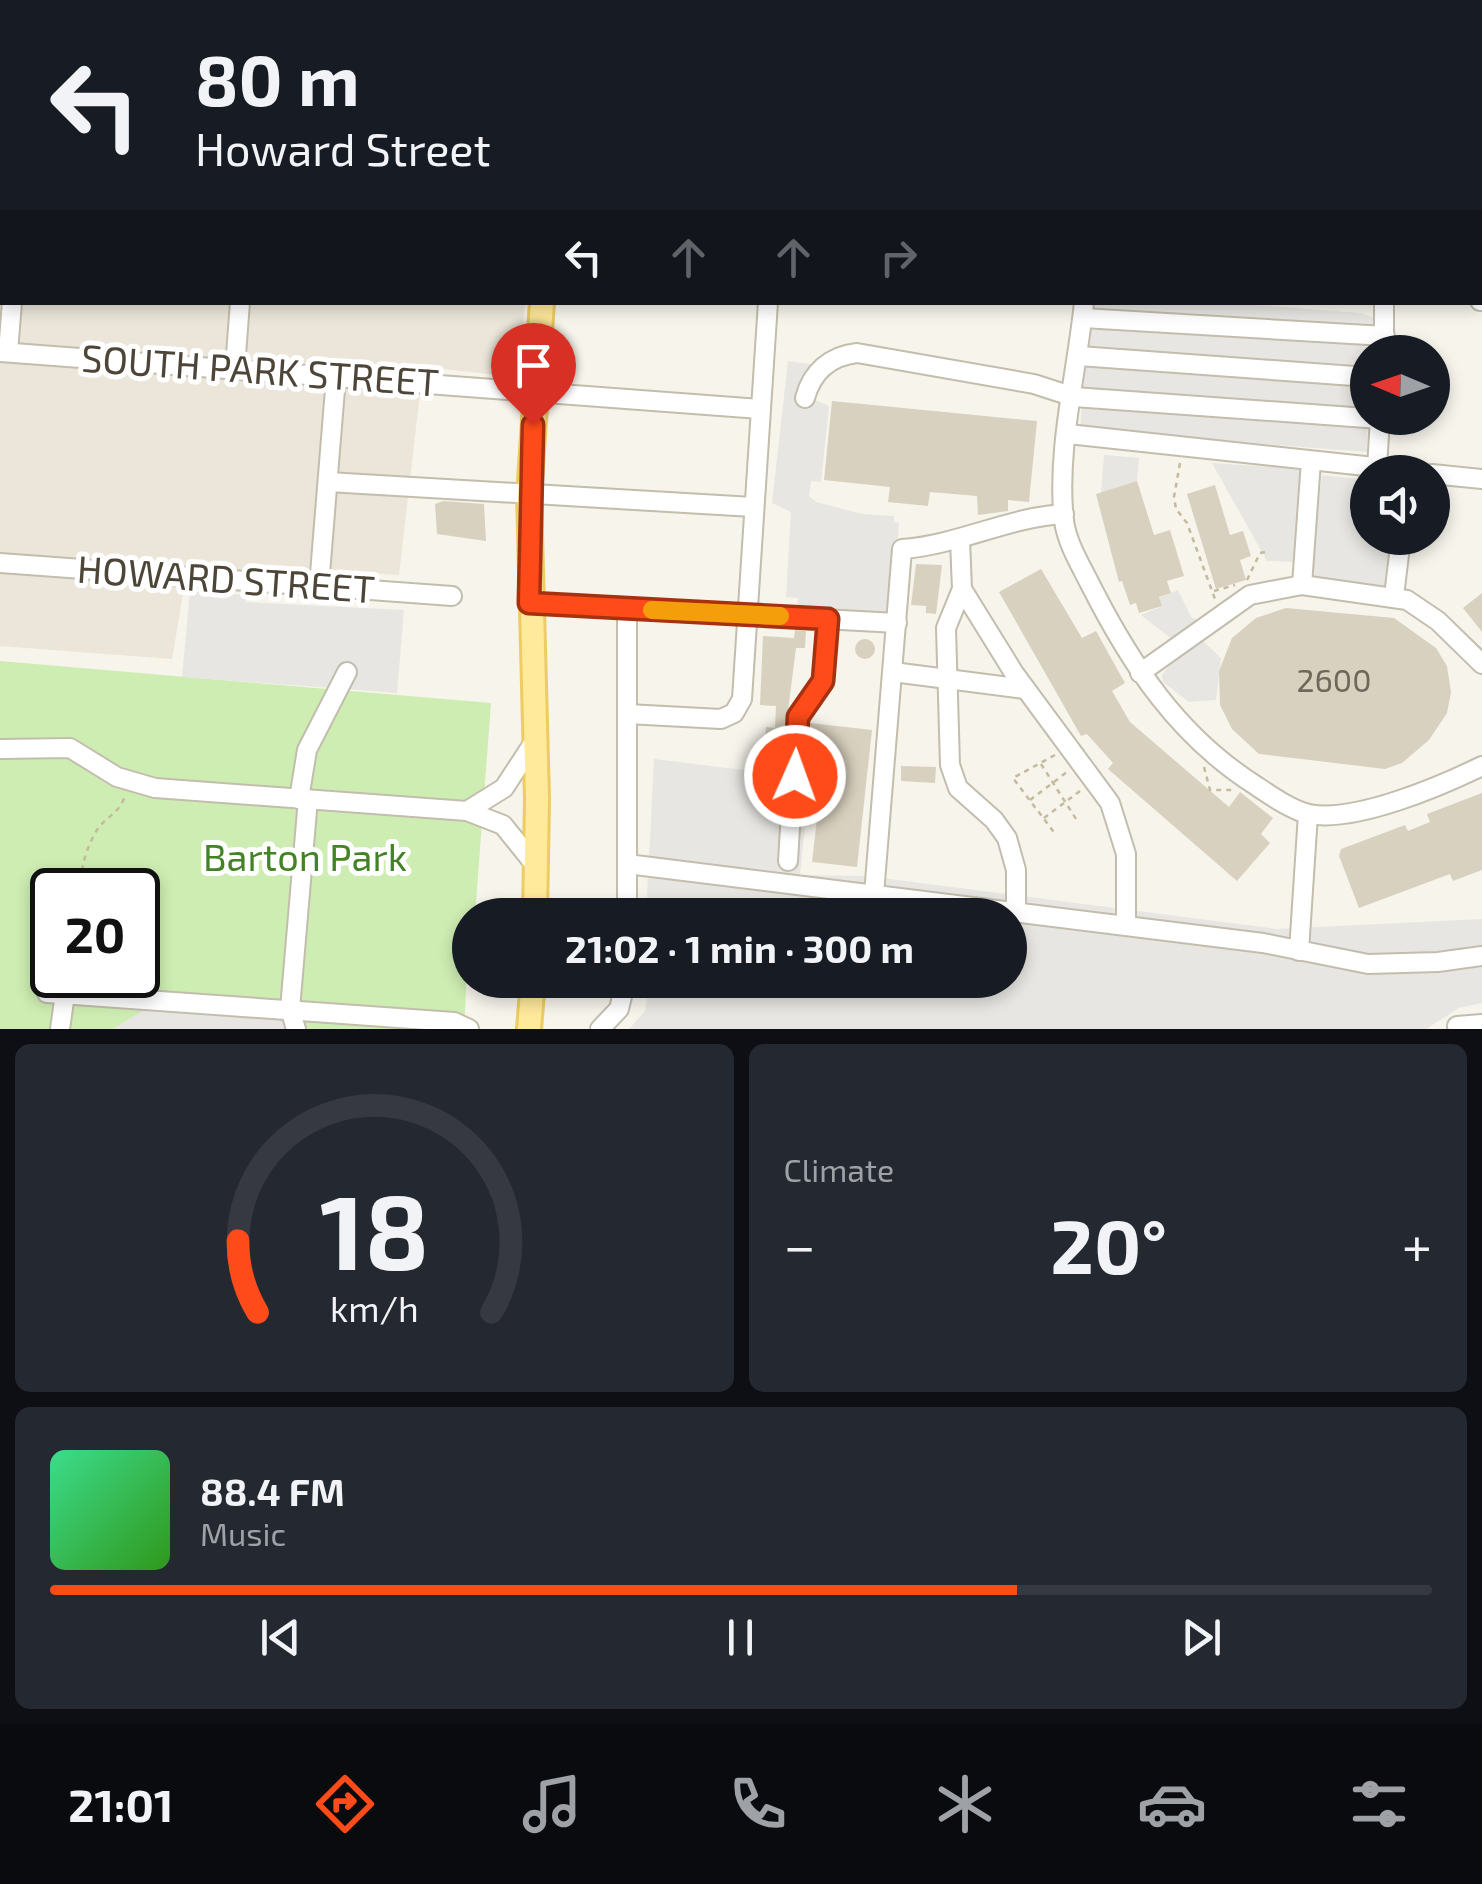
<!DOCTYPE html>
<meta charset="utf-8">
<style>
:root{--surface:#171b24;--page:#242831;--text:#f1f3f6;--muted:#9ea1a6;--line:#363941;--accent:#ff4b19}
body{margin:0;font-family:"Exo 2",sans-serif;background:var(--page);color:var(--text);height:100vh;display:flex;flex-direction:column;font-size:38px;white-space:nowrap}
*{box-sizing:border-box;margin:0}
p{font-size:32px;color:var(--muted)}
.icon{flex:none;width:55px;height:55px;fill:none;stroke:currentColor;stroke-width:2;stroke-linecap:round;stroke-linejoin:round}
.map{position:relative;height:1029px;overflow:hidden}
.sheet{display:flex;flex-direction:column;gap:15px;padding:15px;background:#0d0f14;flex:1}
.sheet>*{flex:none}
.top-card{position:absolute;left:0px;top:0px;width:1482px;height:305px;box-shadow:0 5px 15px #0003;background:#171b24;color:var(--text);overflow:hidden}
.needle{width:65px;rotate:272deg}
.fabs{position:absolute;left:1350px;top:335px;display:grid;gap:20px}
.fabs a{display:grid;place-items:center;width:100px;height:100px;border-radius:50%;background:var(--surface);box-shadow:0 5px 15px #0003;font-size:50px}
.speed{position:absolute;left:30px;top:868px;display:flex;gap:20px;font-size:50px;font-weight:700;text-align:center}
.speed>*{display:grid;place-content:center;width:130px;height:130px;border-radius:50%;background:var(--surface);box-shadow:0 5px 15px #0003;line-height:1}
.speed .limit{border:5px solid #111;border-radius:15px;background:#fff;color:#111}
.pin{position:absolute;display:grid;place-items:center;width:85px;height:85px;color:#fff;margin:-102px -42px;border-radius:50% 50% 50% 0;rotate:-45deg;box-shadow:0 0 10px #0007}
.pin .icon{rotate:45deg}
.me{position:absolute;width:110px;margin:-55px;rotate:2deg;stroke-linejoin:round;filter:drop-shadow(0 0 8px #0008)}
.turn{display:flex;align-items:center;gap:35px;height:210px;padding:0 30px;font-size:45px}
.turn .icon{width:130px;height:130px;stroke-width:2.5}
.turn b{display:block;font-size:70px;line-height:85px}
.lanes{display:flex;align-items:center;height:95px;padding:0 30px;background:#0003;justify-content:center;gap:50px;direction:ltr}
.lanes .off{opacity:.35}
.big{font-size:75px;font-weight:700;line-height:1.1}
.sheet .card{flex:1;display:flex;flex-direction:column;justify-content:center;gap:15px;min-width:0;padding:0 35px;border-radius:15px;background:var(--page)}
.sheet .dial{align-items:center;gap:0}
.dial svg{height:260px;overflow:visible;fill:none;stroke:var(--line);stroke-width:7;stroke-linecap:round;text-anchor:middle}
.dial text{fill:var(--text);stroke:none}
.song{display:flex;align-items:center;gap:30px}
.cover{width:120px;height:120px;border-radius:15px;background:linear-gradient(135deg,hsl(150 70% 55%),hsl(110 70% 35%))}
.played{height:10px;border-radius:5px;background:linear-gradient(90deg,var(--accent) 70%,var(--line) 70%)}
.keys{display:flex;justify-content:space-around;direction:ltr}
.heat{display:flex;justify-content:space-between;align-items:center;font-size:55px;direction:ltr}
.sheet .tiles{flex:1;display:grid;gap:15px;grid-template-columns:1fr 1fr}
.card:last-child{grid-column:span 2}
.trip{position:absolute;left:452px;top:898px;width:575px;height:100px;border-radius:50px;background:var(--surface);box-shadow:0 5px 15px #0003;font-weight:700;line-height:100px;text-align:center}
.tabs{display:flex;height:160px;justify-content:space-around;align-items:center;background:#090b0e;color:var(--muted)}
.tabs .icon{width:70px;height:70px}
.tabs .selected{color:var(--accent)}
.tabs b{font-size:45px;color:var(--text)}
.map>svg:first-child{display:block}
.residential{fill:#ebe6d9}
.green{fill:#ceedb2;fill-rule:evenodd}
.parking{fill:#e8e6e2}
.building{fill:#d9d1bf}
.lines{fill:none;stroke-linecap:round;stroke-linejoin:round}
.minor-casing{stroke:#c3bdad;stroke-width:22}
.major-casing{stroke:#eccc63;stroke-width:28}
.path{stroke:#c6ba9d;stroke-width:2.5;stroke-dasharray:5 5;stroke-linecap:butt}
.minor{stroke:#fff;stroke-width:18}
.major{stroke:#ffe99b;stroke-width:22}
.route-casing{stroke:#a63110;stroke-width:25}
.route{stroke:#ff4b19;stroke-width:18}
.slow{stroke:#f59e0b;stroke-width:18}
.labels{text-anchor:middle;stroke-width:10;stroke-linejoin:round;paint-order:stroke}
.number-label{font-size:32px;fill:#6f685a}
.street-label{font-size:38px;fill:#4c4538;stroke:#fff}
.park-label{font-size:38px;fill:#438325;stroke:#fff}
</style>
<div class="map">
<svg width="1482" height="1029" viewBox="0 0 1482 1029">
<rect width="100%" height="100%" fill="#f6f4eb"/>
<!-- residential -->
<g class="residential">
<path d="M0 0H554L2 2V302L525 303 518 377 423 367 399 575 308 568 184 588 172 659 0 646Z"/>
<path d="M580 0H1482V288L1480 2Z"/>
</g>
<!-- green -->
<path class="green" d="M0 661 491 703 475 915H470L464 1029H0ZM52 890H138V975H52Z"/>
<!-- parking -->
<g class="parking">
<path d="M1090 303H1229L1361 313 1377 319 1375 352H1368L1367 452 1080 430Z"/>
<path d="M788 361 817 365 813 399 829 406 821 482 811 481 809 496 816 502 862 514 894 516V522L899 523 893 618 797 612 798 598 786 597 791 512 772 503Z"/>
<path d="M1104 455 1139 458 1137 481 1101 493Z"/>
<path d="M1212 463 1303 469 1296 562 1267 561Z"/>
<path d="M1322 475 1367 480 1368 538H1390L1385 586 1310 578Z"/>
<path d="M1178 590 1191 617 1199 621 1172 639 1141 615 1162 606 1159 598Z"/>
<path d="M190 591 246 595V602L404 610 397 693 182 677Z"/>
<path d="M1202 640 1221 658 1216 700 1189 702 1163 682 1162 675 1171 663Z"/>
<path d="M654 759 810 778 800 875 866 876 1277 929 1482 919V1003L1459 1008 1426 1029H629L645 1011 649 986 669 988 670 980H1010V915H655L647 896Z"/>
<path d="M147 1008 285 1019 289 1029H113Z"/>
</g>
<!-- building -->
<g class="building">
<path d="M832 401 1037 421 1029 502 1008 500V511L978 515 977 496 930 492 928 506 888 502 890 487 824 480Z"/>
<path d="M1137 481 1154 535 1170 530 1184 576 1167 581 1171 593 1159 597 1162 606 1139 613 1136 603 1130 605 1122 581 1119 582 1096 494Z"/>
<path d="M1215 485 1230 535 1243 531 1251 556 1240 560 1246 580 1216 589 1187 494Z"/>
<path d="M443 501 484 504 486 541 437 534 435 504Z"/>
<path d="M916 564 942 565 936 614 926 613V606L911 605Z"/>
<path d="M1041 569 1082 638 1096 631 1125 683 1112 691 1130 722 1229 807 1240 792 1273 818 1261 834 1270 843 1237 881 1108 769 1113 763 1087 734 1081 736 999 592Z"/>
<path d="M1482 593V632L1463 608Z"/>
<path d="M1286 608 1394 618 1436 648 1447 666 1451 692 1447 713 1429 740 1402 763 1385 769 1259 754 1232 729 1220 705 1219 671 1232 638 1256 618Z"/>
<path d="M795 630 806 631 805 648H796L782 758 764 757 766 727 775 728 776 706 760 705 763 636 794 638Z"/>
<circle cx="865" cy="649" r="10"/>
<path d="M810 723 872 730 857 867 812 862 822 775 806 773Z"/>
<path d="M901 766 936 767 935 783 901 781Z"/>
<path d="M1482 793V870L1453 881 1450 874 1359 908 1339 856 1341 849 1405 825 1408 831 1430 822 1427 814Z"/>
</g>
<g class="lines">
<!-- minor casing -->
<g class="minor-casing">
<g id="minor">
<path d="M38 2V0"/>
<path d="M264 2 265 0"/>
<path d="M992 2 993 0"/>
<path d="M1278 2 1279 0"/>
<path d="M1409 2V0"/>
<path d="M0 37H2"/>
<path d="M1480 72H1482"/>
<path d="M0 140H2"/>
<path d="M1480 186H1482"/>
<path d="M1480 301H1482"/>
<path d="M1084 302C1077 373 1056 450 1064 521 1067 543 1080 564 1090 584 1131 665 1178 736 1255 785 1270 795 1291 810 1309 814 1355 823 1441 786 1482 766"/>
<path d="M1083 318 1385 336"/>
<path d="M0 352 760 409"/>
<path d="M8 352 12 302"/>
<path d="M1384 352V302"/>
<path d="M1079 356 1368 377"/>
<path d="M235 368 240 302"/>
<path d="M805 398C812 372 830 356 857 353L1034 384 1074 397 1380 419"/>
<path d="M1068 434 1421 472"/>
<path d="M1377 468 1380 418"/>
<path d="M1432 474 1482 479"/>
<path d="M328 482 753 507"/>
<path d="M960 540 962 589 946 628 950 765 958 788 994 820 1007 838 1016 870V912"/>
<path d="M0 563 452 596"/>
<path d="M1302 585 1311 461"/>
<path d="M319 586 336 377"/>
<path d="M962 589 1014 673 1110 803 1126 854V925"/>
<path d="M1394 596 1401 538"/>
<path d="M529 603 897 623"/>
<path d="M893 672 1025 689"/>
<path d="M1140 673 1250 595 1302 585 1407 600 1438 621 1482 664"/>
<path d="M627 714 721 719 734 713 742 699 768 302"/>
<path d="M0 749 70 748 117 777 155 788 467 811 503 825 536 866"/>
<path d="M299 799 307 750 347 672"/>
<path d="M467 811 504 788 536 739"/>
<path d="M788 861 796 729 798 717 823 681 828 619"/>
<path d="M627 864 1263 943 1368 964 1438 962 1482 956"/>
<path d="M874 894 902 549C958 545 1009 517 1064 514"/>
<path d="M627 915V610"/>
<path d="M1299 951 1308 814"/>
<path d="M47 993 454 1022 469 1029"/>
<path d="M1457 1026 1482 1024"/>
<path d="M60 1029 65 994"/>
<path d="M296 1029 290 1009 308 799"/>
<path d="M600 1029 619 1009 626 980"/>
</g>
</g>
<!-- major casing -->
<g class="major-casing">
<g id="major">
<path d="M564 2V0"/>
<path d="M535 915 537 799 529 495 542 302"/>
<path d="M529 1029 533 980"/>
</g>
</g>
<!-- path -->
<g class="path">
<path d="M1194 0H1197"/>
<path d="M1067 2V0"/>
<path d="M1216 2V0"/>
<path d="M1180 463 1174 497 1176 509 1187 523 1215 599"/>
<path d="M1247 580 1260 553 1265 552"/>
<path d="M1214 591 1235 585"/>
<path d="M1055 755 1013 778 1056 835"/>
<path d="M1041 764 1078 822"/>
<path d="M1204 767 1210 790H1236"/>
<path d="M1030 800 1067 772"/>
<path d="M1044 818 1080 791"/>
<path d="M80 890C80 870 87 844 99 827 109 815 119 813 125 796"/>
</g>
<!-- minor -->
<use href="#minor" class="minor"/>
<!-- major -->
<use href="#major" class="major"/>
</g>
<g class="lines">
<!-- route casing -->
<g class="route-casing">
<path id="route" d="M533 425 529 603 828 619 823 681 798 717 795 776"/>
</g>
<!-- route -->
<use href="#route" class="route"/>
<!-- slow -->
<path class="slow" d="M652 610 780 616"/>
</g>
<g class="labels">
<!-- number labels -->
<g class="number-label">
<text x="1334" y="692">2600</text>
</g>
<!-- street labels -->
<g class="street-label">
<text transform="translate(260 371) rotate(4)" y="13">SOUTH PARK STREET</text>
<text transform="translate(226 580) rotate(4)" y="13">HOWARD STREET</text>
</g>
<!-- park labels -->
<g class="park-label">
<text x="305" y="871">Barton Park</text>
</g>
</g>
</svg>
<div class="fabs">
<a><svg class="needle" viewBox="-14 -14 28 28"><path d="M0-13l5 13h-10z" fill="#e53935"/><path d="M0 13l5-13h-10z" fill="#9ea1a6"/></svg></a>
<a><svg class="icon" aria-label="sound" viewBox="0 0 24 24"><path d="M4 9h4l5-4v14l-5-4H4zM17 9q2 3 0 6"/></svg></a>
</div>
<div class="speed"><div class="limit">20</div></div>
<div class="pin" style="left:533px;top:425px;background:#d93025"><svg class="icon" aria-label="arrive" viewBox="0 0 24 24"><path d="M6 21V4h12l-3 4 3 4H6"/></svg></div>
<svg class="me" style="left:795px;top:776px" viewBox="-20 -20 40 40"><circle r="17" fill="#ff4b19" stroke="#fff" stroke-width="3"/><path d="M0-11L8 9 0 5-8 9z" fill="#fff"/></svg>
<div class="trip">21:02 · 1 min · 300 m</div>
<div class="top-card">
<div class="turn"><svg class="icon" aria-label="left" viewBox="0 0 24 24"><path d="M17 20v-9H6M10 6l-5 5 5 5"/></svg><div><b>80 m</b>Howard Street</div></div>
<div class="lanes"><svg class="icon" aria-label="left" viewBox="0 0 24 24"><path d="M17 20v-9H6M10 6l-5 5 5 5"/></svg><svg class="icon off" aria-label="ahead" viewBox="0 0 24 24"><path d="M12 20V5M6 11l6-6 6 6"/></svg><svg class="icon off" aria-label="ahead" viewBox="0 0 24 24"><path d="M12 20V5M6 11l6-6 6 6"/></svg><svg class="icon off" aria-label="right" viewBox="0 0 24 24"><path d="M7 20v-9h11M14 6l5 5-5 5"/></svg></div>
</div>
</div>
<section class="sheet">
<div class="tiles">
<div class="card dial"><svg viewBox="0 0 100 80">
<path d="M14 69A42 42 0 1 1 86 69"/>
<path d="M14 69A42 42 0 0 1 8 47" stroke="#ff4b19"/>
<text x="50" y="56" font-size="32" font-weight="700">18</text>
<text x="50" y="72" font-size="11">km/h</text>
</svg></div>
<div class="card"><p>Climate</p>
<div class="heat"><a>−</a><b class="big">20°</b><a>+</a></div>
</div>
<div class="card">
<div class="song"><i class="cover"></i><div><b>88.4 FM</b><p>Music</p></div></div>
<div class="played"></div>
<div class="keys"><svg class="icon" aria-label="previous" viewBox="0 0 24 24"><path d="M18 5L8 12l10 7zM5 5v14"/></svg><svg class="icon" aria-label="pause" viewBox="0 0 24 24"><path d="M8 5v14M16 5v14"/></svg><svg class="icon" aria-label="next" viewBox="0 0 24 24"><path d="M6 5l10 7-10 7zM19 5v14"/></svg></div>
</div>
</div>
</section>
<nav class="tabs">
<b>21:01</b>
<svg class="icon selected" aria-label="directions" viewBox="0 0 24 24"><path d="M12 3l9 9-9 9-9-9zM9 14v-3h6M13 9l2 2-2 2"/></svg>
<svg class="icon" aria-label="music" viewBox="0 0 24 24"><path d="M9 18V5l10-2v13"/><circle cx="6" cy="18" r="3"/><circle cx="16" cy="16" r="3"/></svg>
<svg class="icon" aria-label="phone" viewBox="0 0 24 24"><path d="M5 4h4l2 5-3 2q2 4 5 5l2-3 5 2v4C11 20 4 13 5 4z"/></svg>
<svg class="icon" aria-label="climate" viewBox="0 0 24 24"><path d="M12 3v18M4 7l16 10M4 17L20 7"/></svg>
<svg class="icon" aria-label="car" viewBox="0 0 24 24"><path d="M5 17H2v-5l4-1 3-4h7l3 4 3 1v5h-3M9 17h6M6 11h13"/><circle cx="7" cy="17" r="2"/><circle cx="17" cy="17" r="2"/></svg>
<svg class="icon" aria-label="filters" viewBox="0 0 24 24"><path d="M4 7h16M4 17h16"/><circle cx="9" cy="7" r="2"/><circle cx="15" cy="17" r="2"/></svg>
</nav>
